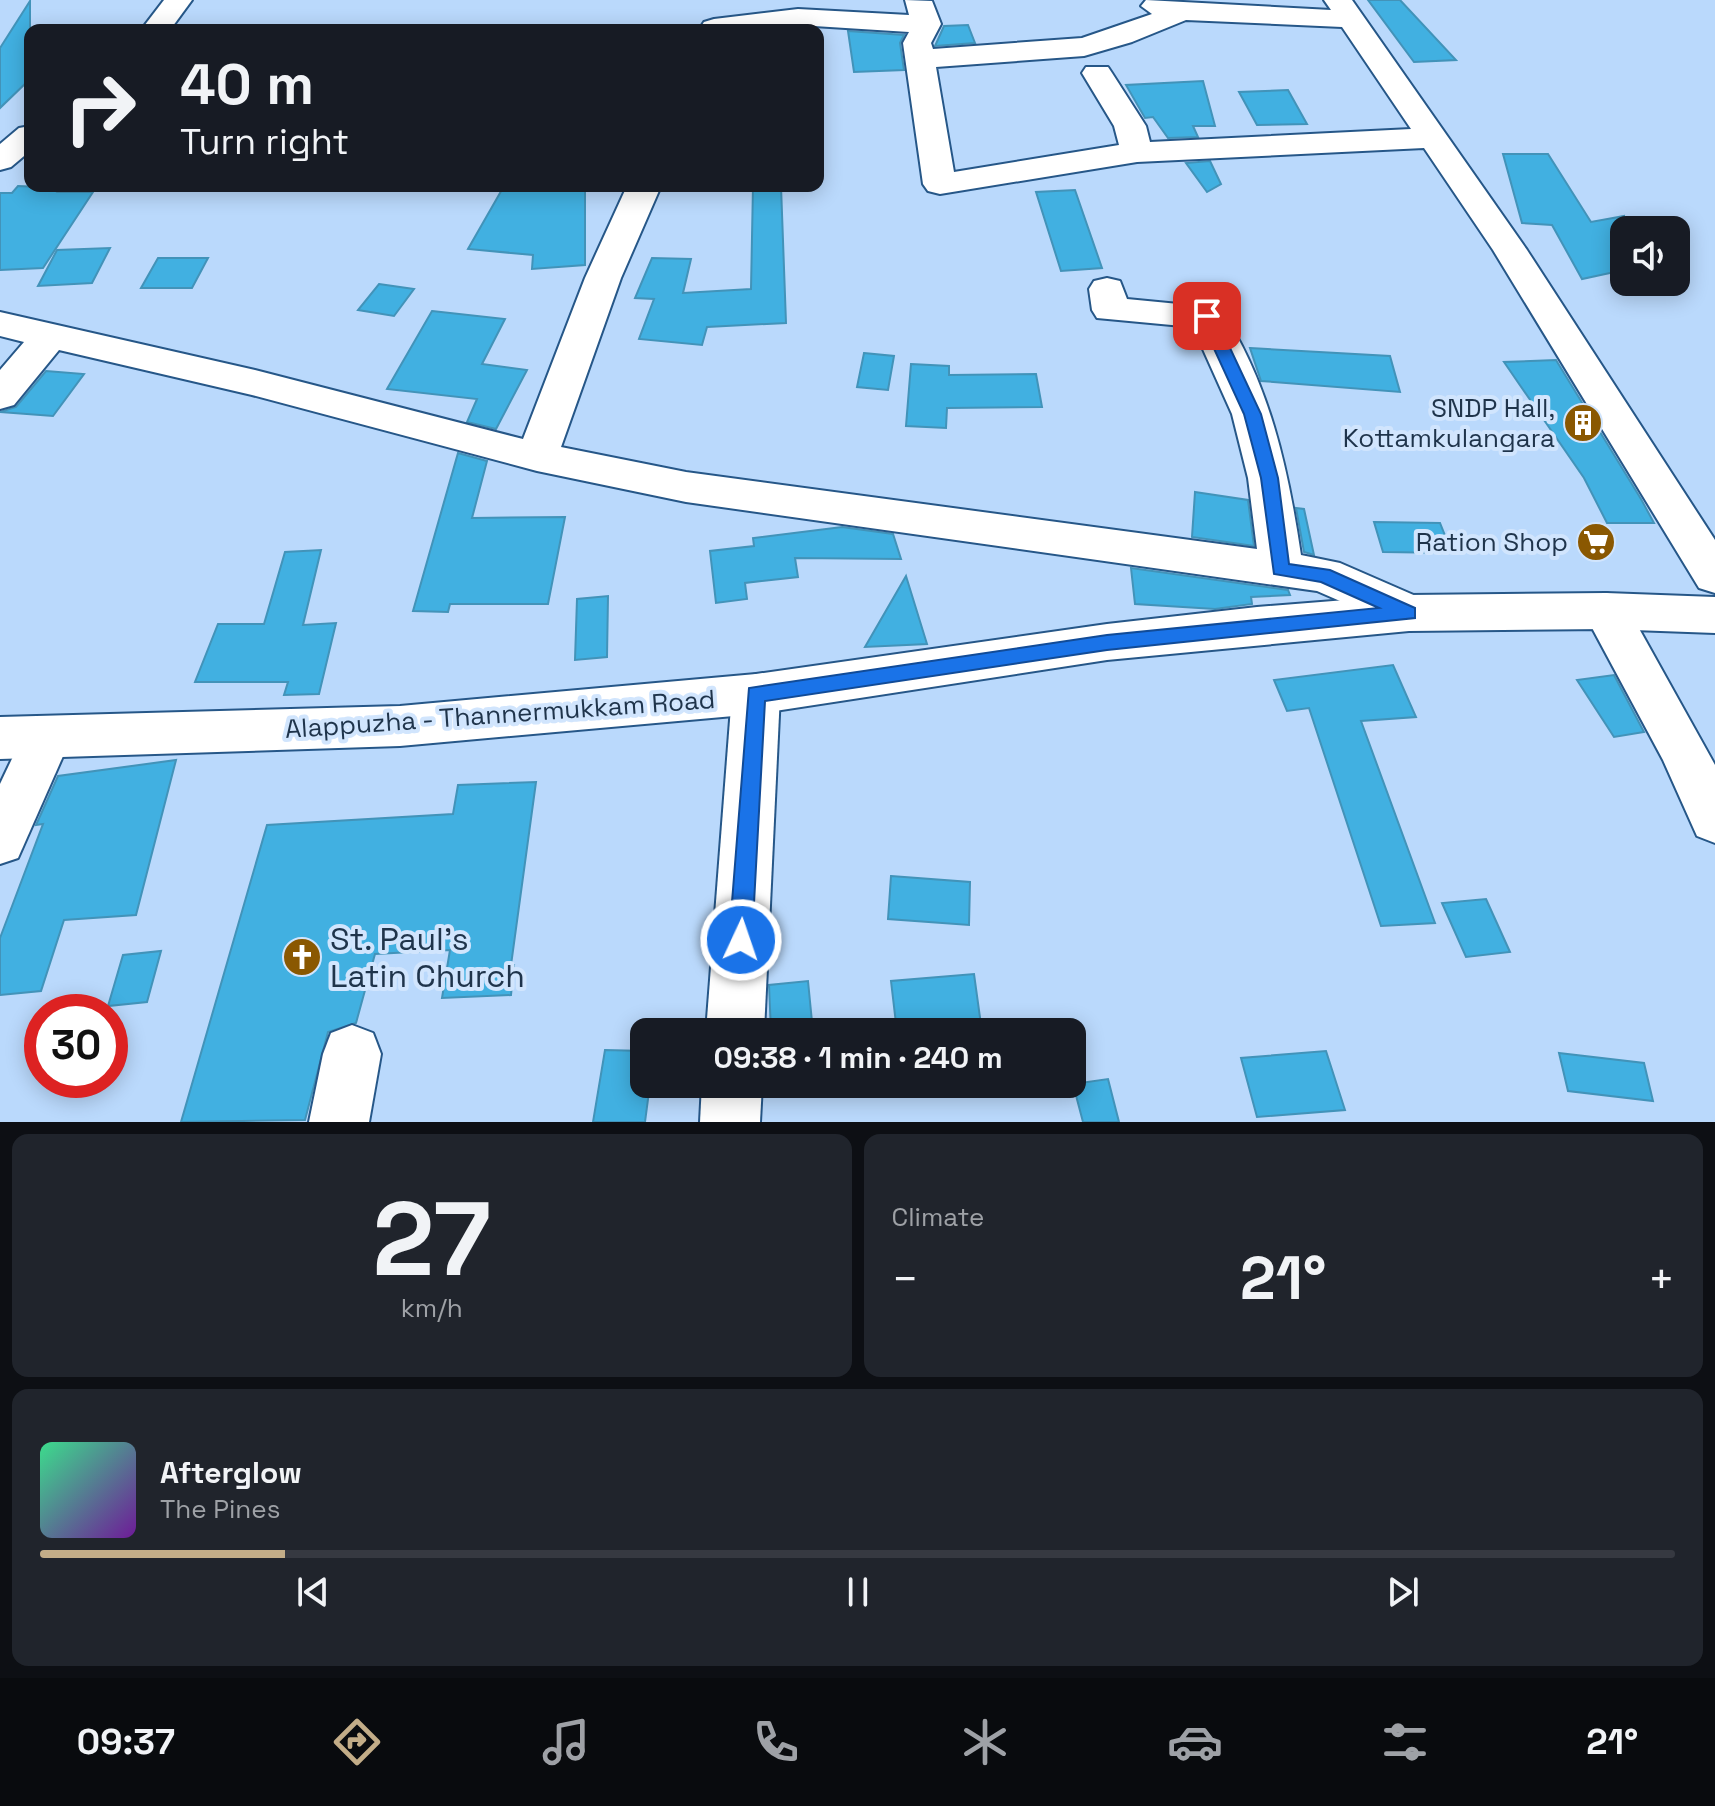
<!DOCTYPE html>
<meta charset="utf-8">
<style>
:root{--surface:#171b24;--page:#20242c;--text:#f1f3f6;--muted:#9ea1a6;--line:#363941;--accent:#c3ad88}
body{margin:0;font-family:"Space Grotesk",sans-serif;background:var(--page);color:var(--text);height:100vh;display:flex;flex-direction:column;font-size:30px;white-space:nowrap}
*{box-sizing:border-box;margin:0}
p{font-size:26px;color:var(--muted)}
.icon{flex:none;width:44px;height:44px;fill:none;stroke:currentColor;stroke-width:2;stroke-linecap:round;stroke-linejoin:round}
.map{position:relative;height:1122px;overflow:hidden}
.side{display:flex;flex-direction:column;gap:12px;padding:12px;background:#0d0f14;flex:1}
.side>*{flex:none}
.banner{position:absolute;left:24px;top:24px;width:800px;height:168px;border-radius:16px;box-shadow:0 4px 20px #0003;background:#171b24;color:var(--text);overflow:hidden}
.tools{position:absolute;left:1610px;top:216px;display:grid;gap:16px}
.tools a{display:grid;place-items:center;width:80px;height:80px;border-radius:16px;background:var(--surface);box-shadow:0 4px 20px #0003;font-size:40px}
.speed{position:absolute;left:24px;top:994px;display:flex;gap:16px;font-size:40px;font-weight:700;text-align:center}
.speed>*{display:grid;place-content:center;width:104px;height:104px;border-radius:50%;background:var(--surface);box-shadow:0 4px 20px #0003;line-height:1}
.speed .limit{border:12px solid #d22;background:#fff;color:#111}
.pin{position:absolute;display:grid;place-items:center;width:68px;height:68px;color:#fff;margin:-34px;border-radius:16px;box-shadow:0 4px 12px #0006}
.me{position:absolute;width:88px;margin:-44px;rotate:3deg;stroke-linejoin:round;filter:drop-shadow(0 0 6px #0008)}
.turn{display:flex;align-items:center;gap:28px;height:168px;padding:0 24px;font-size:36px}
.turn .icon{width:104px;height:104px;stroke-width:2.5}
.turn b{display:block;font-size:56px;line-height:68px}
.big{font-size:60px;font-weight:700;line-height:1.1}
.side .card{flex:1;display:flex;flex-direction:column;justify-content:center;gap:12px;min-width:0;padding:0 28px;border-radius:16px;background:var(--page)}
.side .dial{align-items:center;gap:0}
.dial b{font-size:104px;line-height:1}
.song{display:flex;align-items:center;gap:24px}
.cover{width:96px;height:96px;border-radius:12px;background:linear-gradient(135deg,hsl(150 70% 55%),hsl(280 70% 35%))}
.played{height:8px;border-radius:4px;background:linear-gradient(90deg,var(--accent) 15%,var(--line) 15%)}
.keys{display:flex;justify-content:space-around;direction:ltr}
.heat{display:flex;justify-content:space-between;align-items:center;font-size:44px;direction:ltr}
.side .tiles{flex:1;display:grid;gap:12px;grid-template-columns:1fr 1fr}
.card:last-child{grid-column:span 2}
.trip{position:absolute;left:630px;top:1018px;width:456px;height:80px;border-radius:16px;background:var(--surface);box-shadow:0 4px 20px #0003;font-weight:700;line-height:80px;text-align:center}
.tab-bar{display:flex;height:128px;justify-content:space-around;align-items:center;background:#090b0e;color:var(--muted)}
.tab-bar .icon{width:56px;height:56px}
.tab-bar .selected{color:var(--accent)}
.tab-bar b{font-size:36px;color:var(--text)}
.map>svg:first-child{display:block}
.building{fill:#41b0e1;stroke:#4293b9;stroke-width:2}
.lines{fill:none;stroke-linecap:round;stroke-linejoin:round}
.minor-casing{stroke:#265788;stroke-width:4}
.major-casing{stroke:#265788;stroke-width:4}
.minor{fill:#fff;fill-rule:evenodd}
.major{fill:#fff;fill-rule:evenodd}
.route{fill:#1a73e8;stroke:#114b97;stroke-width:2}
.labels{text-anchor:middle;stroke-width:8;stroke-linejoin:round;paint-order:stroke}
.poi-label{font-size:26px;fill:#1f344b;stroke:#d1e5fd;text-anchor:end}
.street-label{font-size:26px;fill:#1f344b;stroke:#d1e5fd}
.near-poi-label{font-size:32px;fill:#1f344b;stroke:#d1e5fd;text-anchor:start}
</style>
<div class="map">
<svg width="1715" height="1122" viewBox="0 0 1715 1122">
<rect width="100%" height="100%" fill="#bad9fc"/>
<!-- building -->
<g class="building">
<path d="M1368 0H1400L1456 60 1414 62Z"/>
<path d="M30 1V79L0 108V48Z"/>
<path d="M968 25 975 43 935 46 944 26Z"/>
<path d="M848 31 904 35 900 43 904 70 854 72Z"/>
<path d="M1203 81 1215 126H1193L1198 137 1168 138 1153 117 1145 118 1126 85Z"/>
<path d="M1288 90 1307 124 1257 125 1239 92Z"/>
<path d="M1503 154H1548L1591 222 1624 216V270L1582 279 1552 225 1522 223Z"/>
<path d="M1210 161 1221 184 1207 192 1186 163Z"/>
<path d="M18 186 62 188 58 192H93L43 268 0 270V193H12Z"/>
<path d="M504 186 585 191V265L532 269 533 255 468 249Z"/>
<path d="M753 186H781L786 323 707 327 702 345 639 339 654 299 635 298 652 258 691 259 683 293 751 289Z"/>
<path d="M1075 190 1102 268 1061 271 1036 192Z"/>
<path d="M110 248 92 283 38 286 57 250Z"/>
<path d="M158 258H208L192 288H141Z"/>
<path d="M379 284 414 289 394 316 358 310Z"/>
<path d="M432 311 505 319 482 364 527 370 496 429 467 422 477 399 387 389Z"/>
<path d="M1250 348 1390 356 1400 392 1261 381Z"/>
<path d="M864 353 894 356 888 390 857 387Z"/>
<path d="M1556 360 1641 499 1654 523H1607L1584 478 1504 362Z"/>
<path d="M911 364 949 366V375L1036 374 1042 407 947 408 946 428 906 426Z"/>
<path d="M46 371 84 374 53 416 0 412 16 407Z"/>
<path d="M458 453 487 461 472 518 565 517 548 604H450L448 612 413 611Z"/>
<path d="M1195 492 1248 500 1254 546 1192 537Z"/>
<path d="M1296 508 1304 509 1314 555 1304 552Z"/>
<path d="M1374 522 1440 523 1452 553 1383 552Z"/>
<path d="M842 527 893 534 901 559 795 558 798 577 745 583 747 599 716 603 710 551 754 546 753 538Z"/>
<path d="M321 550 303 625 336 623 319 694 284 695 288 682H195L218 624H264L285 552Z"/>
<path d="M1131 568 1288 590 1290 595 1251 597 1252 604 1215 609 1135 604Z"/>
<path d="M906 576 927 644 865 647Z"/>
<path d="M608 596 607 657 575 660 577 599Z"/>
<path d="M1393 665 1416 717 1361 721 1435 923 1381 926 1309 708 1287 711 1274 680Z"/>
<path d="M1614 675 1644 732 1614 737 1577 680Z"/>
<path d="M176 760 136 915 64 920 41 991 0 995V938L43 824 36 825 58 776Z"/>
<path d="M536 782 511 965H514L511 995 442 998 450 950 375 954 356 1023 328 1032 305 1120 181 1122 267 825 453 814 458 785Z"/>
<path d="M891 876 970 882 969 925 888 919Z"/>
<path d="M1486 899 1510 952 1466 957 1442 903Z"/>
<path d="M161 951 147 1002 108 1006 123 955Z"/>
<path d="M974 974 982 1032H897L891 981Z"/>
<path d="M808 981 813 1032H771L769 985Z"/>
<path d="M605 1050 644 1051V1084H650L645 1122H593Z"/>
<path d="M1326 1051 1345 1110 1257 1117 1241 1058Z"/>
<path d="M1559 1053 1644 1063 1653 1101 1568 1091Z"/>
<path d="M1108 1079 1119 1122H1083L1073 1084Z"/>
</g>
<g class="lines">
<!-- minor casing -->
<g class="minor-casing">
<g id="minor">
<path d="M164 0H192L170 30H141Z"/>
<path d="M905 0 932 1 941 24 931 43 933 49 1082 38 1152 14 1141 6 1146 0 1331 10 1324 0H1352L1527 250 1715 540V593L1699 588 1493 250 1424 148 1137 162 940 194 928 191 923 184 903 43 909 32 798 25 763 30 700 28 704 22 714 19 798 9 909 15ZM1186 20 1342 27 1411 129 1150 142 1146 126 1112 73 1108 67H1086L1082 73 1114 126 1119 145 954 172 936 67 1084 56 1132 42Z"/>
<path d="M30 126V151L11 167 0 170V144L19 128Z"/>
<path d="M627 186H661L621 278 561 447 686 472 1257 549 1248 478 1232 414 1193 327 1097 318 1092 310 1089 289 1094 281 1107 278 1120 281 1127 299 1220 308C1269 382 1288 468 1301 555L1340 563 1425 600 1432 613 1425 626 1409 631 1317 591 686 502 537 471 252 395 59 350 14 405 0 409V370L24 342 0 336V312L255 370 523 439 585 278Z"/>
<path d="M1606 593 1622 598 1715 765V843L1697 836 1663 760 1583 611 1590 598Z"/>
<path d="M756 674 773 680 780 694 764 1032H706L732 694 739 680Z"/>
<path d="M46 717 63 723 71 738 18 858 0 864V784L29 723Z"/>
<path d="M352 1025 373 1033 381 1054 369 1122H309L323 1054 331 1033Z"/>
<path d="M702 1084H762L760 1122H700Z"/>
</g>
</g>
<!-- major casing -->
<g class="major-casing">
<path id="major" d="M1606 593 1715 597V633L1606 629 1409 631 1107 660 756 714 400 746 0 759V717L400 706 756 674 1107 624 1257 607 1409 595Z"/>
</g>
<!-- minor -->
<use href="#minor" class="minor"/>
<!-- major -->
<use href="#major" class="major"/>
</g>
<!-- route -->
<path class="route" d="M1207 311 1215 316 1261 414 1278 478 1289 564 1330 570 1415 608V618L1107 650 765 701 752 940 749 947 741 951 733 947 729 940 749 688 1107 635 1379 608 1321 582 1274 574 1261 478 1244 414 1199 316Z"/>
<!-- icons -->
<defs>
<g id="building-disc" transform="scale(2)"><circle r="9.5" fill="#8a5801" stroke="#d1e5fd"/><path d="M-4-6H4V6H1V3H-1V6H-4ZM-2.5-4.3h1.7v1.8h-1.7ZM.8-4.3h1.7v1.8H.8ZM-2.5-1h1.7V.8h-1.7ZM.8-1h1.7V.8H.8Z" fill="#fff"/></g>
<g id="supermarket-disc" transform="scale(2)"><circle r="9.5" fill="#8a5801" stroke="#d1e5fd"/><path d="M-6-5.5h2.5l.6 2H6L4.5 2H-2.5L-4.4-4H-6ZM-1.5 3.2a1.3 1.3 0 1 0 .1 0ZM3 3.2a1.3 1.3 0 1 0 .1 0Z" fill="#fff"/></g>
<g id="church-disc" transform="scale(2)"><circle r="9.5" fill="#8a5801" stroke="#d1e5fd"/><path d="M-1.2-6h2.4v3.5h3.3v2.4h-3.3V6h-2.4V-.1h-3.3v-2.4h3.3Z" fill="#fff"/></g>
</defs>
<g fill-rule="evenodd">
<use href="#building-disc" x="1583" y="423"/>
<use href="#supermarket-disc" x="1596" y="542"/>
<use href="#church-disc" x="302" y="957"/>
</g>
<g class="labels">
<!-- poi labels -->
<g class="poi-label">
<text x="1555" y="417">SNDP Hall,<tspan x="1555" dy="30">Kottamkulangara</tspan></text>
<text x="1568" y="551">Ration Shop</text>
</g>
<!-- street labels -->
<g class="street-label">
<text transform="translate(500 714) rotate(-4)" y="9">Alappuzha - Thannermukkam Road</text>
</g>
<!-- near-poi labels -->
<g class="near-poi-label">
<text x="330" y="950">St. Paul's<tspan x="330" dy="37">Latin Church</tspan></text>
</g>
</g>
</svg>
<div class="tools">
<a><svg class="icon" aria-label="sound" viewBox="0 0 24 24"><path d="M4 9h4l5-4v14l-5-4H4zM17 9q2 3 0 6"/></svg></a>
</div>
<div class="speed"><div class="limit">30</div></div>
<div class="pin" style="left:1207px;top:316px;background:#d93025"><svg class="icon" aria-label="arrive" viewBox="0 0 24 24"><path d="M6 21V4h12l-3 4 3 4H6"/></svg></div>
<svg class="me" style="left:741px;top:940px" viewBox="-20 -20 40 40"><circle r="17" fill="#1a73e8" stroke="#fff" stroke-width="3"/><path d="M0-11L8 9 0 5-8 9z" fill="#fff"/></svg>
<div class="trip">09:38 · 1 min · 240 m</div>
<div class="banner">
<div class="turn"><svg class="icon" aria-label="right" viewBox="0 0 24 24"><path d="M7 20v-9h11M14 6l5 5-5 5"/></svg><div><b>40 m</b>Turn right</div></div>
</div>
</div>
<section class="side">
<div class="tiles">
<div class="card dial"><b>27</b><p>km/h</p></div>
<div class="card"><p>Climate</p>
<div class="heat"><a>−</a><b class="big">21°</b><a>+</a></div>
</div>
<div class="card">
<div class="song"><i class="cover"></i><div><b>Afterglow</b><p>The Pines</p></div></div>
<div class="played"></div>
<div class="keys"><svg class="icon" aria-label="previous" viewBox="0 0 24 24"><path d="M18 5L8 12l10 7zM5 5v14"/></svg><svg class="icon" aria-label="pause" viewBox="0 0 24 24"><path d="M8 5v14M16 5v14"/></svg><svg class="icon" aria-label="next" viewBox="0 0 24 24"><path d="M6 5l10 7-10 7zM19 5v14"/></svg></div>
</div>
</div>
</section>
<nav class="tab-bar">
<b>09:37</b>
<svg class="icon selected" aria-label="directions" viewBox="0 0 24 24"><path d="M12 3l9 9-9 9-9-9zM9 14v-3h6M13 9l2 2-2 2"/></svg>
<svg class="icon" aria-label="music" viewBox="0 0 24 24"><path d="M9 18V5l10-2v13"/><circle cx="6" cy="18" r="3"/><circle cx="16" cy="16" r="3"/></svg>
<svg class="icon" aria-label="phone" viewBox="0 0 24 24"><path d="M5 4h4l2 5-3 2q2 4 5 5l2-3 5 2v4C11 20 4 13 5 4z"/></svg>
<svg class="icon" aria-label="climate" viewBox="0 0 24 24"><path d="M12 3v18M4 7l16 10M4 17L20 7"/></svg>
<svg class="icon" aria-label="car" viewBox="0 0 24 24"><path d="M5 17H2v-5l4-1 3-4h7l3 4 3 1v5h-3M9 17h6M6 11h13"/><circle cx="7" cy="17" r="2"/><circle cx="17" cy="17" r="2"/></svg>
<svg class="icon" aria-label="filters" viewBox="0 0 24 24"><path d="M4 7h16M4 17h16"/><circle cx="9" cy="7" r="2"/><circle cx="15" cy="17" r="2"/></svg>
<b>21°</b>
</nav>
